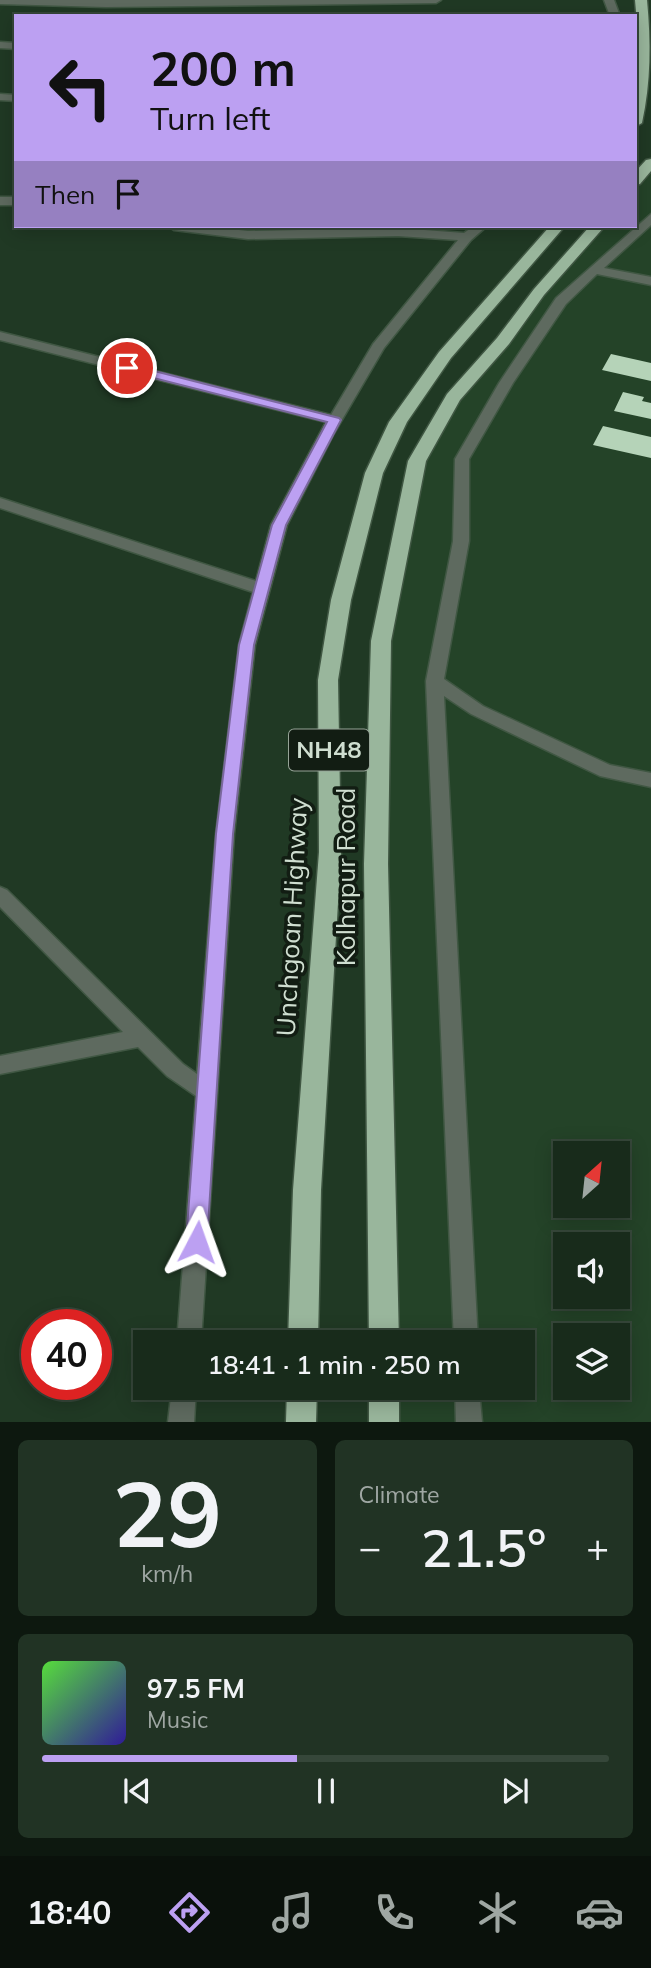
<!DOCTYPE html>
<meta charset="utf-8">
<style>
:root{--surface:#182b1b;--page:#213324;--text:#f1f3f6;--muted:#9fa7a3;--line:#36473a;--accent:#bca0f2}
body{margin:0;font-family:Mulish,sans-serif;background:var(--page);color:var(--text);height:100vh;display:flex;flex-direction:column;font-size:26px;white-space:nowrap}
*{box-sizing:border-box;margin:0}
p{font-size:23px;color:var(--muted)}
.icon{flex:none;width:38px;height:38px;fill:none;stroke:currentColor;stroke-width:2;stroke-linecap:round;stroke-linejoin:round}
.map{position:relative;height:1422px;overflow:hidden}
.panel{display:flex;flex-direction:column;gap:18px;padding:18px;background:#0d180f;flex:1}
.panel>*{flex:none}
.top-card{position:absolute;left:14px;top:14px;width:623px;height:214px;border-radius:0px;box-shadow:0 4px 18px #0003,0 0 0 2px var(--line);background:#bca0f2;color:#111;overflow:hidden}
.needle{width:46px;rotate:27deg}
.controls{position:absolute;left:553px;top:1141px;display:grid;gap:14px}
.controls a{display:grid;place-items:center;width:77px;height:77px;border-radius:0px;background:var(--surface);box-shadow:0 4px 18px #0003,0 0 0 2px var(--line);font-size:35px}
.speed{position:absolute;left:21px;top:1309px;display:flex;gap:14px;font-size:35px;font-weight:700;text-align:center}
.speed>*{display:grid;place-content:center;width:91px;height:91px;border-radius:50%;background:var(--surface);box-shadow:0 4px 18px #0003,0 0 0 2px var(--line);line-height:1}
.speed .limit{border:10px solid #d22;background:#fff;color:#111}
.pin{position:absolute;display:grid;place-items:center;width:60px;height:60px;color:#fff;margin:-30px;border:4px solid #fff;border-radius:50%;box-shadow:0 2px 7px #0007}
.me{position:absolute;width:77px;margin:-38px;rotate:4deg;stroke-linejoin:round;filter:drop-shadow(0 0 5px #0008)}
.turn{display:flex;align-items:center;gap:24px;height:147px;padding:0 21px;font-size:32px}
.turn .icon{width:91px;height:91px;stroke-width:2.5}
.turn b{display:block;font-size:49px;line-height:60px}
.then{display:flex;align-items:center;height:66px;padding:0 21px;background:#0003;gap:14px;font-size:26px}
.big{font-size:52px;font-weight:600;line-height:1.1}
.panel .widget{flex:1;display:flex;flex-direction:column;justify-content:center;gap:10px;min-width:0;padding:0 24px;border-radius:10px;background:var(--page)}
.panel .dial{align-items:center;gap:0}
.dial b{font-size:91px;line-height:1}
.song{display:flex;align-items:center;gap:21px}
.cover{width:84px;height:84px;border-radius:10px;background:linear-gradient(135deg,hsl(110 70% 55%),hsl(250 70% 35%))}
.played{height:7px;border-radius:4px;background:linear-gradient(90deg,var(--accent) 45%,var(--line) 45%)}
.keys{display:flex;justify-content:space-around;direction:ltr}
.heat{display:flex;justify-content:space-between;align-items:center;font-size:38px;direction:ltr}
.panel .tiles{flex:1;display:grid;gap:18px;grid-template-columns:1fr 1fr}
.widget:last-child{grid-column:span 2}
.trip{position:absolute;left:133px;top:1330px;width:402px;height:70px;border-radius:0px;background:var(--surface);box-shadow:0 4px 18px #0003,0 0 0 2px var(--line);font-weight:600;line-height:70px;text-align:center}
.tabs{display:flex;height:112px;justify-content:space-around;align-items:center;background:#0a110b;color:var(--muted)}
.tabs .icon{width:49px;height:49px}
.tabs .current{color:var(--accent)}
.tabs b{font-size:32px;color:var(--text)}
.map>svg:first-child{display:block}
.built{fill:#244328;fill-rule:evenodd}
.building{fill:#b5d3b8}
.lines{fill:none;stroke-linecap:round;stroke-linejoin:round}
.minor-casing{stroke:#405743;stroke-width:3}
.highway-casing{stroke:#405743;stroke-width:3}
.minor{fill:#5e6a5f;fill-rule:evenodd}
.highway{fill:#99b69c;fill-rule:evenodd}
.route{fill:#bca0f2;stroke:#7a689d;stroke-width:2}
.labels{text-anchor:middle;stroke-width:7;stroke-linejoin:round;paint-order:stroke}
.shield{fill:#121d13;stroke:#96a497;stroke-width:2}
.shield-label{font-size:24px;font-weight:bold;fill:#cfded0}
.street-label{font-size:26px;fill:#cfded0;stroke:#121d13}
</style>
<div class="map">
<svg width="651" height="1422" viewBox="0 0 651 1422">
<rect width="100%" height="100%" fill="#203924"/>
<!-- built -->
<path class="built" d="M651 163V1422H384V1388H523V1342H384L380 695 417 461 453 398 539 292 598 226H635V181ZM565 1153H618V1206H565ZM565 1244H618V1297H565ZM565 1335H618V1388H565Z"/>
<!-- building -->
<g class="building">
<path d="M611 354 651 363V381L602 370Z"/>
<path d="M623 392 644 397 642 401 651 403V419L614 411Z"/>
<path d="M603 426 651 437V458L593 445Z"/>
</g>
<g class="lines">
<!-- minor casing -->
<g class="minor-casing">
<g id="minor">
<path d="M0 0H441L436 3 106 7 0 4Z"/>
<path d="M604 0H614L620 16H610Z"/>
<path d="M0 42 16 43V49L0 48Z"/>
<path d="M0 94 16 95V101L0 100Z"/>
<rect x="0" y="197" width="16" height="8"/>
<path d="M651 214V225L604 268 651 277V285L597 274 566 304 513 383 469 459V541L444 679 483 706 610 765 651 773V787L600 776 471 714 444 696 478 1342H454L426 681 453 541 455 459 499 383 556 298Z"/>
<path d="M168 226H202L248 231 398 228 464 233 474 226H487L471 240 384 348 333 435 287 525 255 645 234 834 201 1342H177L196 1096 167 1076 138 1047 0 1074V1056L123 1032 0 907V887L7 890 183 1064 197 1074 216 834 239 645 253 592 0 508V498L256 581 271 525 326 422 0 340V332L331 415 373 344 458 240 398 236 248 239 174 230Z"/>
<path d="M172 1388H196L194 1422H168Z"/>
<path d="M455 1388H479L482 1422H456Z"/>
</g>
</g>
<!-- highway casing -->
<g class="highway-casing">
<g id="highway">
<path d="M635 0H647C651 42 651 82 642 123L635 127 639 47Z"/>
<path d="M651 159V171L640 184 635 185V172L646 160Z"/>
<path d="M550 226H565L451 358 407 422 383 473 351 600 338 680 341 852 321 1190 318 1342H288L293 1190 319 852 318 680 331 600 365 473 389 422 439 352Z"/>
<path d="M590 226H605L544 295 509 344 460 400 426 461 391 641 388 864 399 1342H369L364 864 371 641 408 461 447 394 497 338 534 289Z"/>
<path d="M287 1388H317L316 1422H286Z"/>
<rect x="369" y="1388" width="30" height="34"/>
</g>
</g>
<!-- minor -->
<use href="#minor" class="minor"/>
<!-- highway -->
<use href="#highway" class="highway"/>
</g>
<!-- route -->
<path class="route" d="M127 364 339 418 341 420 286 525 254 645 233 834 207 1242 204 1249 197 1252 189 1249 186 1242 216 834 239 645 272 525 327 422 122 370V365Z"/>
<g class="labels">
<!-- shield labels -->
<rect class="shield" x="289" y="729.5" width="80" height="41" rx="5"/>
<g class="shield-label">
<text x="329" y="758">NH48</text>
</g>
<!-- street labels -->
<g class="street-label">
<text transform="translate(346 877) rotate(-90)" y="9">Kolhapur Road</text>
<text transform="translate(292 917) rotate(-87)" y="9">Unchgoan Highway</text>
</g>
</g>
</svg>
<div class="controls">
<a><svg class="needle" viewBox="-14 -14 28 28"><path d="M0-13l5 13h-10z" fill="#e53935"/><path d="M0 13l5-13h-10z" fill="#9fa7a3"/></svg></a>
<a><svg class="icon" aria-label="sound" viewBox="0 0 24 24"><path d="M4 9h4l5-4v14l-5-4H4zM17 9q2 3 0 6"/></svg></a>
<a><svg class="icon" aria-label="layers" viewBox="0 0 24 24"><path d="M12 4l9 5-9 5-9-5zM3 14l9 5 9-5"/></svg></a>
</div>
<div class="speed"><div class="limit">40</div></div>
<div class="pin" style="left:127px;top:368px;background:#d93025"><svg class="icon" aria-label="arrive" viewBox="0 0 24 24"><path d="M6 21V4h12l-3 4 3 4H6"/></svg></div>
<svg class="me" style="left:197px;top:1242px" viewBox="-20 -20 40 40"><path d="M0-17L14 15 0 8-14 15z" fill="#bca0f2" stroke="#fff" stroke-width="4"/></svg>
<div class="trip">18:41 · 1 min · 250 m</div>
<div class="top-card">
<div class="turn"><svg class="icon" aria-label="left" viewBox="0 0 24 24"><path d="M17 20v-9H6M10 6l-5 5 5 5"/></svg><div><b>200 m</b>Turn left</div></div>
<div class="then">Then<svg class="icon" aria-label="arrive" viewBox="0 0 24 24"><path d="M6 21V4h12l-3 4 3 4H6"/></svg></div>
</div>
</div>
<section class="panel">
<div class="tiles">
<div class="widget dial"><b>29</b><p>km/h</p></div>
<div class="widget"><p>Climate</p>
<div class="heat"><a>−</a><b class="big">21.5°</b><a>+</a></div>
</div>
<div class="widget">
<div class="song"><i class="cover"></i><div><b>97.5 FM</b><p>Music</p></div></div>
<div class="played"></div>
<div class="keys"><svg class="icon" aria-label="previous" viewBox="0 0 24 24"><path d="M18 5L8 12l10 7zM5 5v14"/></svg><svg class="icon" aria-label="pause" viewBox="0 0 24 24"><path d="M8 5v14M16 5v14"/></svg><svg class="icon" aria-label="next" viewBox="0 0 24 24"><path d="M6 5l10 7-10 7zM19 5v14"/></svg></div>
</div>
</div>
</section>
<nav class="tabs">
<b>18:40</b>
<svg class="icon current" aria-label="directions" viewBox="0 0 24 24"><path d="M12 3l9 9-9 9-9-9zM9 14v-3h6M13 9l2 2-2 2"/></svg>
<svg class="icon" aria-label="music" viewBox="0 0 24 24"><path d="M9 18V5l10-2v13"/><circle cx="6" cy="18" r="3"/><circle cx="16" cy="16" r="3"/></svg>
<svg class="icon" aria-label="phone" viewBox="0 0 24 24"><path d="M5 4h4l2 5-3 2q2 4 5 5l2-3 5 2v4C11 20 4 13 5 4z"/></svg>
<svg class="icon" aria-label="climate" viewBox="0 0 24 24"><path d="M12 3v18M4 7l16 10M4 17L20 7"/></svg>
<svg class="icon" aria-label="car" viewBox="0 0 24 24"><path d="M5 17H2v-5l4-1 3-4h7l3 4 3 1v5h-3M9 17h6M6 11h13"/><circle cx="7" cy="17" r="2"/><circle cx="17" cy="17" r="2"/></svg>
</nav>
